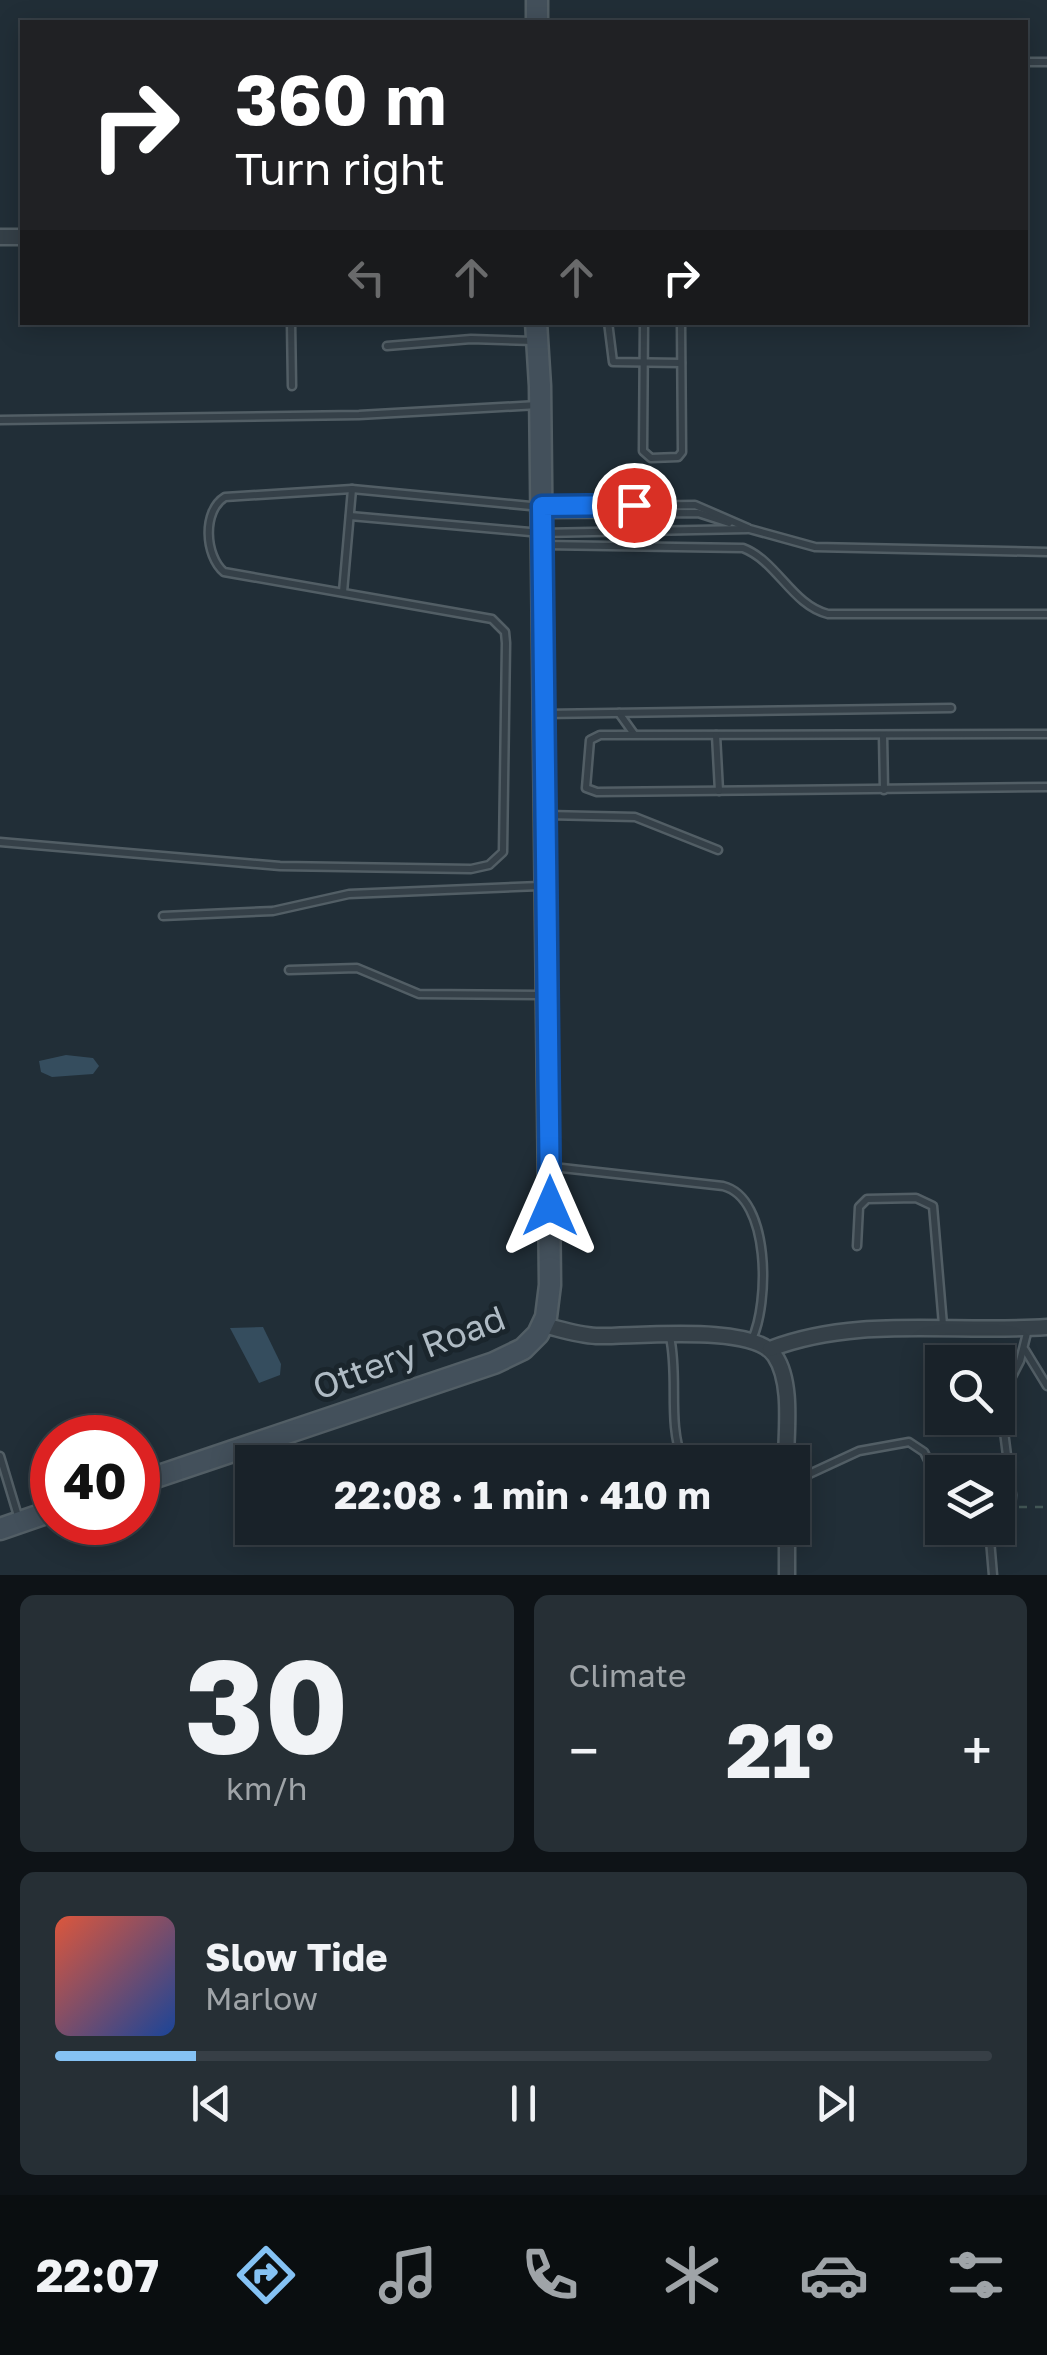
<!DOCTYPE html>
<meta charset="utf-8">
<style>
:root{--surface:#192229;--page:#262f35;--text:#f1f3f6;--muted:#9fa4a8;--line:#373f46;--accent:#85c2f4}
body{margin:0;font-family:"Golos Text",sans-serif;background:var(--page);color:var(--text);height:100vh;display:flex;flex-direction:column;font-size:38px;white-space:nowrap}
*{box-sizing:border-box;margin:0}
p{font-size:32px;color:var(--muted)}
.icon{flex:none;width:55px;height:55px;fill:none;stroke:currentColor;stroke-width:2;stroke-linecap:round;stroke-linejoin:round}
.map{position:relative;height:1575px;overflow:hidden}
.drawer{display:flex;flex-direction:column;gap:20px;padding:20px;background:#0e1317;flex:1}
.drawer>*{flex:none}
.guide{position:absolute;left:20px;top:20px;width:1008px;height:305px;border-radius:0px;box-shadow:0 5px 25px #0003,0 0 0 2px var(--line);background:#202124;color:#fff;overflow:hidden}
.buttons{position:absolute;left:925px;top:1345px;display:grid;gap:20px}
.buttons a{display:grid;place-items:center;width:90px;height:90px;border-radius:0px;background:var(--surface);box-shadow:0 5px 25px #0003,0 0 0 2px var(--line);font-size:50px}
.speed{position:absolute;left:30px;top:1415px;display:flex;gap:20px;font-size:50px;font-weight:700;text-align:center}
.speed>*{display:grid;place-content:center;width:130px;height:130px;border-radius:50%;background:var(--surface);box-shadow:0 5px 25px #0003,0 0 0 2px var(--line);line-height:1}
.speed .limit{border:15px solid #d22;background:#fff;color:#111}
.pin{position:absolute;display:grid;place-items:center;width:85px;height:85px;color:#fff;margin:-42px;border:5px solid #fff;border-radius:50%;box-shadow:0 2px 10px #0007}
.me{position:absolute;width:110px;margin:-55px;rotate:0deg;stroke-linejoin:round;filter:drop-shadow(0 0 8px #0008)}
.turn{display:flex;align-items:center;gap:35px;height:210px;padding:0 50px;font-size:45px}
.turn .icon{width:130px;height:130px;stroke-width:2.5}
.turn b{display:block;font-size:70px;line-height:85px}
.lanes{display:flex;align-items:center;height:95px;padding:0 50px;background:#0003;justify-content:center;gap:50px;direction:ltr}
.lanes .off{opacity:.35}
.big{font-size:75px;font-weight:700;line-height:1.1}
.drawer .widget{flex:1;display:flex;flex-direction:column;justify-content:center;gap:15px;min-width:0;padding:0 35px;border-radius:15px;background:var(--page)}
.drawer .dial{align-items:center;gap:0}
.dial b{font-size:130px;line-height:1}
.song{display:flex;align-items:center;gap:30px}
.cover{width:120px;height:120px;border-radius:15px;background:linear-gradient(135deg,hsl(10 70% 55%),hsl(220 70% 35%))}
.played{height:10px;border-radius:5px;background:linear-gradient(90deg,var(--accent) 15%,var(--line) 15%)}
.keys{display:flex;justify-content:space-around;direction:ltr}
.heat{display:flex;justify-content:space-between;align-items:center;font-size:55px;direction:ltr}
.drawer .tiles{flex:1;display:grid;gap:20px;grid-template-columns:1fr 1fr}
.widget:last-child{grid-column:span 2}
.trip{position:absolute;left:235px;top:1445px;width:575px;height:100px;border-radius:0px;background:var(--surface);box-shadow:0 5px 25px #0003,0 0 0 2px var(--line);font-weight:700;line-height:100px;text-align:center}
.tab-bar{display:flex;height:160px;justify-content:space-around;align-items:center;background:#0a0e10;color:var(--muted)}
.tab-bar .icon{width:70px;height:70px}
.tab-bar .on{color:var(--accent)}
.tab-bar b{font-size:45px;color:var(--text)}
.map>svg:first-child{display:block}
.water{fill:#354d5e}
.lines{fill:none;stroke-linecap:round;stroke-linejoin:round}
.lane-casing{stroke:#525e65;stroke-width:11}
.street-casing{stroke:#525e65;stroke-width:19}
.secondary-casing{stroke:#525e65;stroke-width:25}
.path{stroke:#435756;stroke-width:2.5;stroke-dasharray:8 8;stroke-linecap:butt}
.lane{stroke:#354048;stroke-width:6}
.street{stroke:#354048;stroke-width:14}
.secondary{stroke:#43505b;stroke-width:20}
.route-casing{stroke:#114b97;stroke-width:25}
.route{stroke:#1a73e8;stroke-width:18}
.labels{text-anchor:middle;stroke-width:10;stroke-linejoin:round;paint-order:stroke}
.street-label{font-size:35px;fill:#afbbc4;stroke:#1a252c}
</style>
<div class="map">
<svg width="1047" height="1575" viewBox="0 0 1047 1575">
<rect width="100%" height="100%" fill="#212e37"/>
<!-- water -->
<g class="water">
<path d="M66 1055 93 1058 99 1066 93 1074 52 1077 41 1072 39 1061Z"/>
<path d="M263 1327 281 1364 280 1375 259 1383 230 1328Z"/>
</g>
<g class="lines">
<!-- lane casing -->
<g class="lane-casing">
<g id="lane">
<path d="M1025 62H1047"/>
<path d="M291 322 292 386"/>
<path d="M608 322 613 362 681 363"/>
<path d="M644 322 643 451 651 458 678 457 682 452 681 322"/>
<path d="M387 346 471 339 534 341"/>
<path d="M0 420 359 415 538 405"/>
<path d="M543 514 698 513 729 523"/>
<path d="M350 516 541 533 747 529"/>
<path d="M746 528 815 547 1047 552"/>
<path d="M543 545 743 548C777 561 792 605 828 614H1047"/>
<path d="M343 592 352 489"/>
<path d="M619 713 634 734"/>
<path d="M545 714 951 708"/>
<path d="M1047 734 600 735 590 740 586 788 597 792 1047 787"/>
<path d="M716 735 719 791"/>
<path d="M883 735 884 790"/>
<path d="M547 815 635 817 718 850"/>
<path d="M0 842 280 866 471 869 489 865 503 852 506 643 505 632 492 619 224 572C205 556 202 511 225 497L352 489 541 507 695 505 748 528"/>
<path d="M163 916 273 911 349 894 540 886"/>
<path d="M289 970 357 968 419 994 542 995"/>
<path d="M553 1167 723 1186C771 1198 769 1304 752 1339"/>
<path d="M857 1246 859 1207 867 1199 916 1198 933 1206 943 1325"/>
<path d="M670 1337C679 1379 667 1422 683 1462"/>
<path d="M1025 1350 1047 1386"/>
<path d="M0 1456 18 1516"/>
<path d="M792 1482 859 1451 909 1442 924 1452 942 1488"/>
<path d="M998 1517 1011 1507 1012 1495 1000 1400 1020 1361 1028 1329"/>
<path d="M989 1528 993 1575"/>
</g>
</g>
<!-- street casing -->
<g class="street-casing">
<g id="street">
<path d="M0 237H22"/>
<path d="M543 1325C560 1329 578 1335 596 1336 634 1337 754 1323 775 1356 793 1383 786 1431 786 1462"/>
<path d="M770 1349C859 1315 954 1334 1047 1327"/>
<path d="M787 1528V1575"/>
</g>
</g>
<!-- secondary casing -->
<g class="secondary-casing">
<g id="secondary">
<path d="M537 0V22"/>
<path d="M138 1483 494 1363 523 1349 538 1334 546 1317 550 1285 540 386 536 322"/>
<path d="M0 1529 52 1511"/>
</g>
</g>
<!-- path -->
<path class="path" d="M1019 1507H1047"/>
<!-- lane -->
<use href="#lane" class="lane"/>
<!-- street -->
<use href="#street" class="street"/>
<!-- secondary -->
<use href="#secondary" class="secondary"/>
</g>
<g class="lines">
<!-- route casing -->
<g class="route-casing">
<path id="route" d="M550 1206 542 506 634 505"/>
</g>
<!-- route -->
<use href="#route" class="route"/>
</g>
<g class="labels">
<!-- street labels -->
<g class="street-label">
<text transform="translate(409 1353) rotate(-21)" y="12">Ottery Road</text>
</g>
</g>
</svg>
<div class="buttons">
<a><svg class="icon" aria-label="search" viewBox="0 0 24 24"><circle cx="10" cy="10" r="6"/><path d="M15 15l6 6"/></svg></a>
<a><svg class="icon" aria-label="layers" viewBox="0 0 24 24"><path d="M12 4l9 5-9 5-9-5zM3 14l9 5 9-5"/></svg></a>
</div>
<div class="speed"><div class="limit">40</div></div>
<div class="pin" style="left:634px;top:505px;background:#d93025"><svg class="icon" aria-label="arrive" viewBox="0 0 24 24"><path d="M6 21V4h12l-3 4 3 4H6"/></svg></div>
<svg class="me" style="left:550px;top:1206px" viewBox="-20 -20 40 40"><path d="M0-17L14 15 0 8-14 15z" fill="#1a73e8" stroke="#fff" stroke-width="4"/></svg>
<div class="trip">22:08 · 1 min · 410 m</div>
<div class="guide">
<div class="turn"><svg class="icon" aria-label="right" viewBox="0 0 24 24"><path d="M7 20v-9h11M14 6l5 5-5 5"/></svg><div><b>360 m</b>Turn right</div></div>
<div class="lanes"><svg class="icon off" aria-label="left" viewBox="0 0 24 24"><path d="M17 20v-9H6M10 6l-5 5 5 5"/></svg><svg class="icon off" aria-label="ahead" viewBox="0 0 24 24"><path d="M12 20V5M6 11l6-6 6 6"/></svg><svg class="icon off" aria-label="ahead" viewBox="0 0 24 24"><path d="M12 20V5M6 11l6-6 6 6"/></svg><svg class="icon" aria-label="right" viewBox="0 0 24 24"><path d="M7 20v-9h11M14 6l5 5-5 5"/></svg></div>
</div>
</div>
<section class="drawer">
<div class="tiles">
<div class="widget dial"><b>30</b><p>km/h</p></div>
<div class="widget"><p>Climate</p>
<div class="heat"><a>−</a><b class="big">21°</b><a>+</a></div>
</div>
<div class="widget">
<div class="song"><i class="cover"></i><div><b>Slow Tide</b><p>Marlow</p></div></div>
<div class="played"></div>
<div class="keys"><svg class="icon" aria-label="previous" viewBox="0 0 24 24"><path d="M18 5L8 12l10 7zM5 5v14"/></svg><svg class="icon" aria-label="pause" viewBox="0 0 24 24"><path d="M8 5v14M16 5v14"/></svg><svg class="icon" aria-label="next" viewBox="0 0 24 24"><path d="M6 5l10 7-10 7zM19 5v14"/></svg></div>
</div>
</div>
</section>
<nav class="tab-bar">
<b>22:07</b>
<svg class="icon on" aria-label="directions" viewBox="0 0 24 24"><path d="M12 3l9 9-9 9-9-9zM9 14v-3h6M13 9l2 2-2 2"/></svg>
<svg class="icon" aria-label="music" viewBox="0 0 24 24"><path d="M9 18V5l10-2v13"/><circle cx="6" cy="18" r="3"/><circle cx="16" cy="16" r="3"/></svg>
<svg class="icon" aria-label="phone" viewBox="0 0 24 24"><path d="M5 4h4l2 5-3 2q2 4 5 5l2-3 5 2v4C11 20 4 13 5 4z"/></svg>
<svg class="icon" aria-label="climate" viewBox="0 0 24 24"><path d="M12 3v18M4 7l16 10M4 17L20 7"/></svg>
<svg class="icon" aria-label="car" viewBox="0 0 24 24"><path d="M5 17H2v-5l4-1 3-4h7l3 4 3 1v5h-3M9 17h6M6 11h13"/><circle cx="7" cy="17" r="2"/><circle cx="17" cy="17" r="2"/></svg>
<svg class="icon" aria-label="filters" viewBox="0 0 24 24"><path d="M4 7h16M4 17h16"/><circle cx="9" cy="7" r="2"/><circle cx="15" cy="17" r="2"/></svg>
</nav>
